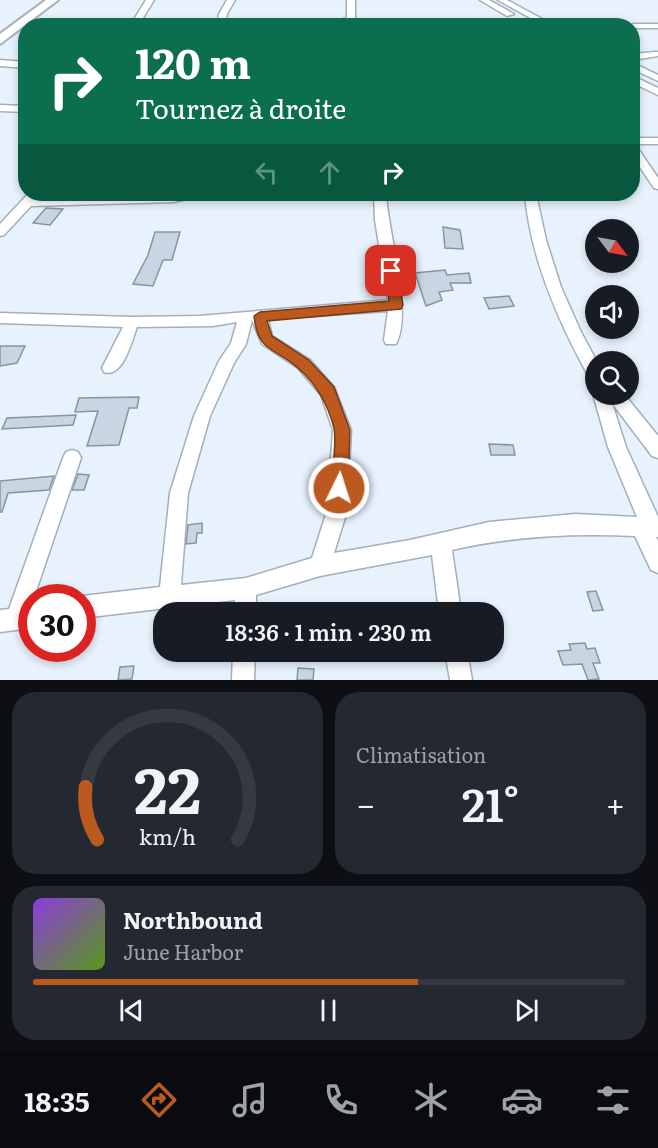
<!DOCTYPE html>
<html lang="fr">
<meta charset="utf-8">
<style>
:root{--surface:#171b24;--page:#242831;--text:#f1f3f6;--muted:#9ea1a6;--line:#363941;--accent:#bc591f}
body{margin:0;font-family:Literata,serif;background:var(--page);color:var(--text);height:100vh;display:flex;flex-direction:column;font-size:22px;white-space:nowrap}
*{box-sizing:border-box;margin:0}
p{font-size:20px;color:var(--muted)}
.icon{flex:none;width:33px;height:33px;fill:none;stroke:currentColor;stroke-width:2;stroke-linecap:round;stroke-linejoin:round}
.map{position:relative;height:680px;overflow:hidden}
.sheet{display:flex;flex-direction:column;gap:12px;padding:12px;background:#0d0f14;flex:1}
.sheet>*{flex:none}
.guide{position:absolute;left:18px;top:18px;width:622px;height:183px;border-radius:24px;box-shadow:0 3px 9px #0003;background:#0b6e4f;color:#fff;overflow:hidden}
.needle{width:39px;rotate:122deg}
.fabs{position:absolute;left:585px;top:219px;display:grid;gap:12px}
.fabs a{display:grid;place-items:center;width:54px;height:54px;border-radius:50%;background:var(--surface);box-shadow:0 3px 9px #0003;font-size:30px}
.speed{position:absolute;left:18px;top:584px;display:flex;gap:12px;font-size:30px;font-weight:700;text-align:center}
.speed>*{display:grid;place-content:center;width:78px;height:78px;border-radius:50%;background:var(--surface);box-shadow:0 3px 9px #0003;line-height:1}
.speed .limit{border:9px solid #d22;background:#fff;color:#111}
.pin{position:absolute;display:grid;place-items:center;width:51px;height:51px;color:#fff;margin:-26px;border-radius:12px;box-shadow:0 3px 9px #0006}
.me{position:absolute;width:66px;margin:-33px;rotate:4deg;stroke-linejoin:round;filter:drop-shadow(0 0 4px #0008)}
.turn{display:flex;align-items:center;gap:21px;height:126px;padding:0 18px;font-size:27px}
.turn .icon{width:78px;height:78px;stroke-width:2.5}
.turn b{display:block;font-size:42px;line-height:51px}
.lanes{display:flex;align-items:center;height:57px;padding:0 18px;background:#0003;justify-content:center;gap:30px;direction:ltr}
.lanes .off{opacity:.35}
.big{font-size:45px;font-weight:600;line-height:1.1}
.sheet .widget{flex:1;display:flex;flex-direction:column;justify-content:center;gap:9px;min-width:0;padding:0 21px;border-radius:24px;background:var(--page)}
.sheet .dial{align-items:center;gap:0}
.dial svg{height:156px;overflow:visible;fill:none;stroke:var(--line);stroke-width:7;stroke-linecap:round;text-anchor:middle}
.dial text{fill:var(--text);stroke:none}
.song{display:flex;align-items:center;gap:18px}
.cover{width:72px;height:72px;border-radius:9px;background:linear-gradient(135deg,hsl(270 70% 55%),hsl(90 70% 35%))}
.played{height:6px;border-radius:3px;background:linear-gradient(90deg,var(--accent) 65%,var(--line) 65%)}
.keys{display:flex;justify-content:space-around;direction:ltr}
.heat{display:flex;justify-content:space-between;align-items:center;font-size:33px;direction:ltr}
.sheet .tiles{flex:1;display:grid;gap:12px;grid-template-columns:1fr 1fr}
.widget:last-child{grid-column:span 2}
.trip{position:absolute;left:153px;top:602px;width:351px;height:60px;border-radius:24px;background:var(--surface);box-shadow:0 3px 9px #0003;font-weight:600;line-height:60px;text-align:center}
.tab-bar{display:flex;height:96px;justify-content:space-around;align-items:center;background:#090b0e;color:var(--muted)}
.tab-bar .icon{width:42px;height:42px}
.tab-bar .on{color:var(--accent)}
.tab-bar b{font-size:27px;color:var(--text)}
.map>svg:first-child{display:block}
.building{fill:#c8d5e3;stroke:#8895a1;stroke-width:1.5}
.lines{fill:none;stroke-linecap:round;stroke-linejoin:round}
.minor-casing{stroke:#a2afbc;stroke-width:3}
.highway-casing{stroke:#a2afbc;stroke-width:4}
.minor{fill:#fff;fill-rule:evenodd}
.highway{fill:#fff;fill-rule:evenodd}
.route{fill:#bc591f;stroke:#7a3a14;stroke-width:1.5}
</style>
<div class="map">
<svg width="658" height="680" viewBox="0 0 658 680">
<rect width="100%" height="100%" fill="#e7f2fd"/>
<!-- building -->
<g class="building">
<path d="M46 208 63 209 50 225 33 223Z"/>
<path d="M443 227 460 230 463 249 445 248Z"/>
<path d="M155 232H180L172 260H163L153 286 133 284 148 255Z"/>
<path d="M445 270 447 275 469 273 471 283H450L453 290 439 292 442 300 426 306 415 273Z"/>
<path d="M509 296 514 306 489 309 484 298Z"/>
<path d="M0 346H25L17 363 0 366Z"/>
<path d="M139 397 137 408H129L119 445 87 446 98 411 75 412 79 398Z"/>
<path d="M76 415 73 425 2 429 7 418Z"/>
<path d="M489 444 513 445 515 455H491Z"/>
<path d="M78 474 89 475 84 490H72Z"/>
<path d="M54 476 49 490 8 493 2 512H0V481Z"/>
<path d="M202 523V533H197L196 543 186 544 188 525Z"/>
<path d="M596 591 603 610 593 611 587 592Z"/>
<path d="M585 643 587 649 595 648 600 663H593L599 679 588 680 582 664 563 665 558 651 571 650 569 644Z"/>
<path d="M134 666 132 679 118 680 120 667Z"/>
<path d="M298 668 314 669 313 680H297Z"/>
</g>
<g class="lines">
<!-- minor casing -->
<g class="minor-casing">
<g id="minor">
<path d="M146 0H154L138 26H130Z"/>
<path d="M227 0H235L227 14 225 26H217L219 14Z"/>
<path d="M347 0H355V19L364 26H353L349 21 340 26H330L347 17Z"/>
<path d="M480 0H489L514 14 507 16Z"/>
<path d="M498 0H507L555 26H545Z"/>
<path d="M21 22 48 24 51 26H18L17 24Z"/>
<path d="M458 24 476 26H455Z"/>
<path d="M633 24H658V28H633V26H630Z"/>
<path d="M655 52H658V56L633 60V54Z"/>
<path d="M0 60 26 62V68L0 66Z"/>
<path d="M633 63 658 75V81L633 69Z"/>
<path d="M633 76 658 88V95L633 83Z"/>
<path d="M0 105 26 106V112L0 111Z"/>
<rect x="633" y="138" width="25" height="6"/>
<path d="M633 146 637 147 658 178V189L654 188 633 157Z"/>
<path d="M28 194H38L36 199 201 194 199 196 174 202 31 206 4 235 0 236V224Z"/>
<path d="M374 194H386C388 232 413 313 396 344H386L384 340 388 311 268 319 272 336 310 360 334 387 351 430 347 511 334 553 410 540 489 522 575 514 637 517 608 447 593 394 596 389V394H624L658 436V458L652 456 612 403 626 447 658 517V537H656L658 541V573L651 570 635 536C572 533 513 536 452 550L461 612H439L432 555 320 576 256 595V612H234L235 600 82 618V596L160 587 170 493 194 416 219 361 231 343 237 322 213 326 137 327C132 340 123 379 104 372L102 368 123 327 0 323V313L132 317 199 316 388 300 375 220ZM252 320 262 344 298 368 321 395 333 430 327 511 312 558 246 578 181 585 188 493 210 416 234 363 246 344Z"/>
<path d="M525 194H536L546 240 561 287 581 332 597 362 596 380 590 379C559 323 530 258 525 194Z"/>
<path d="M72 450 78 452 81 458 34 597H32V628L0 632V610L9 609 63 458 66 452Z"/>
<path d="M233 651H255L254 680H232Z"/>
<path d="M445 651H467L472 680H450Z"/>
</g>
</g>
<!-- highway casing -->
<g class="highway-casing">
<path id="highway" d="M46 0H58L0 44V34Z"/>
</g>
<!-- minor -->
<use href="#minor" class="minor"/>
<!-- highway -->
<use href="#highway" class="highway"/>
</g>
<!-- route -->
<path class="route" d="M391 267 397 271 403 305 401 309 267 321 272 336 309 360 334 387 350 430 348 488 345 493 339 496 333 493 331 488C332 471 337 443 334 428 328 405 317 385 299 369 276 347 258 354 254 316L260 312 389 301 385 271Z"/>
</svg>
<div class="fabs">
<a><svg class="needle" viewBox="-14 -14 28 28"><path d="M0-13l5 13h-10z" fill="#e53935"/><path d="M0 13l5-13h-10z" fill="#9ea1a6"/></svg></a>
<a><svg class="icon" aria-label="sound" viewBox="0 0 24 24"><path d="M4 9h4l5-4v14l-5-4H4zM17 9q2 3 0 6"/></svg></a>
<a><svg class="icon" aria-label="search" viewBox="0 0 24 24"><circle cx="10" cy="10" r="6"/><path d="M15 15l6 6"/></svg></a>
</div>
<div class="speed"><div class="limit">30</div></div>
<div class="pin" style="left:391px;top:271px;background:#d93025"><svg class="icon" aria-label="arrive" viewBox="0 0 24 24"><path d="M6 21V4h12l-3 4 3 4H6"/></svg></div>
<svg class="me" style="left:339px;top:488px" viewBox="-20 -20 40 40"><circle r="17" fill="#bc591f" stroke="#fff" stroke-width="3"/><path d="M0-11L8 9 0 5-8 9z" fill="#fff"/></svg>
<div class="trip">18:36 · 1 min · 230 m</div>
<div class="guide">
<div class="turn"><svg class="icon" aria-label="right" viewBox="0 0 24 24"><path d="M7 20v-9h11M14 6l5 5-5 5"/></svg><div><b>120 m</b>Tournez à droite</div></div>
<div class="lanes"><svg class="icon off" aria-label="left" viewBox="0 0 24 24"><path d="M17 20v-9H6M10 6l-5 5 5 5"/></svg><svg class="icon off" aria-label="ahead" viewBox="0 0 24 24"><path d="M12 20V5M6 11l6-6 6 6"/></svg><svg class="icon" aria-label="right" viewBox="0 0 24 24"><path d="M7 20v-9h11M14 6l5 5-5 5"/></svg></div>
</div>
</div>
<section class="sheet">
<div class="tiles">
<div class="widget dial"><svg viewBox="0 0 100 80">
<path d="M14 69A42 42 0 1 1 86 69"/>
<path d="M14 69A42 42 0 0 1 8 42" stroke="#bc591f"/>
<text x="50" y="56" font-size="32" font-weight="700">22</text>
<text x="50" y="72" font-size="11">km/h</text>
</svg></div>
<div class="widget"><p>Climatisation</p>
<div class="heat"><a>−</a><b class="big">21°</b><a>+</a></div>
</div>
<div class="widget">
<div class="song"><i class="cover"></i><div><b>Northbound</b><p>June Harbor</p></div></div>
<div class="played"></div>
<div class="keys"><svg class="icon" aria-label="previous" viewBox="0 0 24 24"><path d="M18 5L8 12l10 7zM5 5v14"/></svg><svg class="icon" aria-label="pause" viewBox="0 0 24 24"><path d="M8 5v14M16 5v14"/></svg><svg class="icon" aria-label="next" viewBox="0 0 24 24"><path d="M6 5l10 7-10 7zM19 5v14"/></svg></div>
</div>
</div>
</section>
<nav class="tab-bar">
<b>18:35</b>
<svg class="icon on" aria-label="directions" viewBox="0 0 24 24"><path d="M12 3l9 9-9 9-9-9zM9 14v-3h6M13 9l2 2-2 2"/></svg>
<svg class="icon" aria-label="music" viewBox="0 0 24 24"><path d="M9 18V5l10-2v13"/><circle cx="6" cy="18" r="3"/><circle cx="16" cy="16" r="3"/></svg>
<svg class="icon" aria-label="phone" viewBox="0 0 24 24"><path d="M5 4h4l2 5-3 2q2 4 5 5l2-3 5 2v4C11 20 4 13 5 4z"/></svg>
<svg class="icon" aria-label="climate" viewBox="0 0 24 24"><path d="M12 3v18M4 7l16 10M4 17L20 7"/></svg>
<svg class="icon" aria-label="car" viewBox="0 0 24 24"><path d="M5 17H2v-5l4-1 3-4h7l3 4 3 1v5h-3M9 17h6M6 11h13"/><circle cx="7" cy="17" r="2"/><circle cx="17" cy="17" r="2"/></svg>
<svg class="icon" aria-label="filters" viewBox="0 0 24 24"><path d="M4 7h16M4 17h16"/><circle cx="9" cy="7" r="2"/><circle cx="15" cy="17" r="2"/></svg>
</nav>
